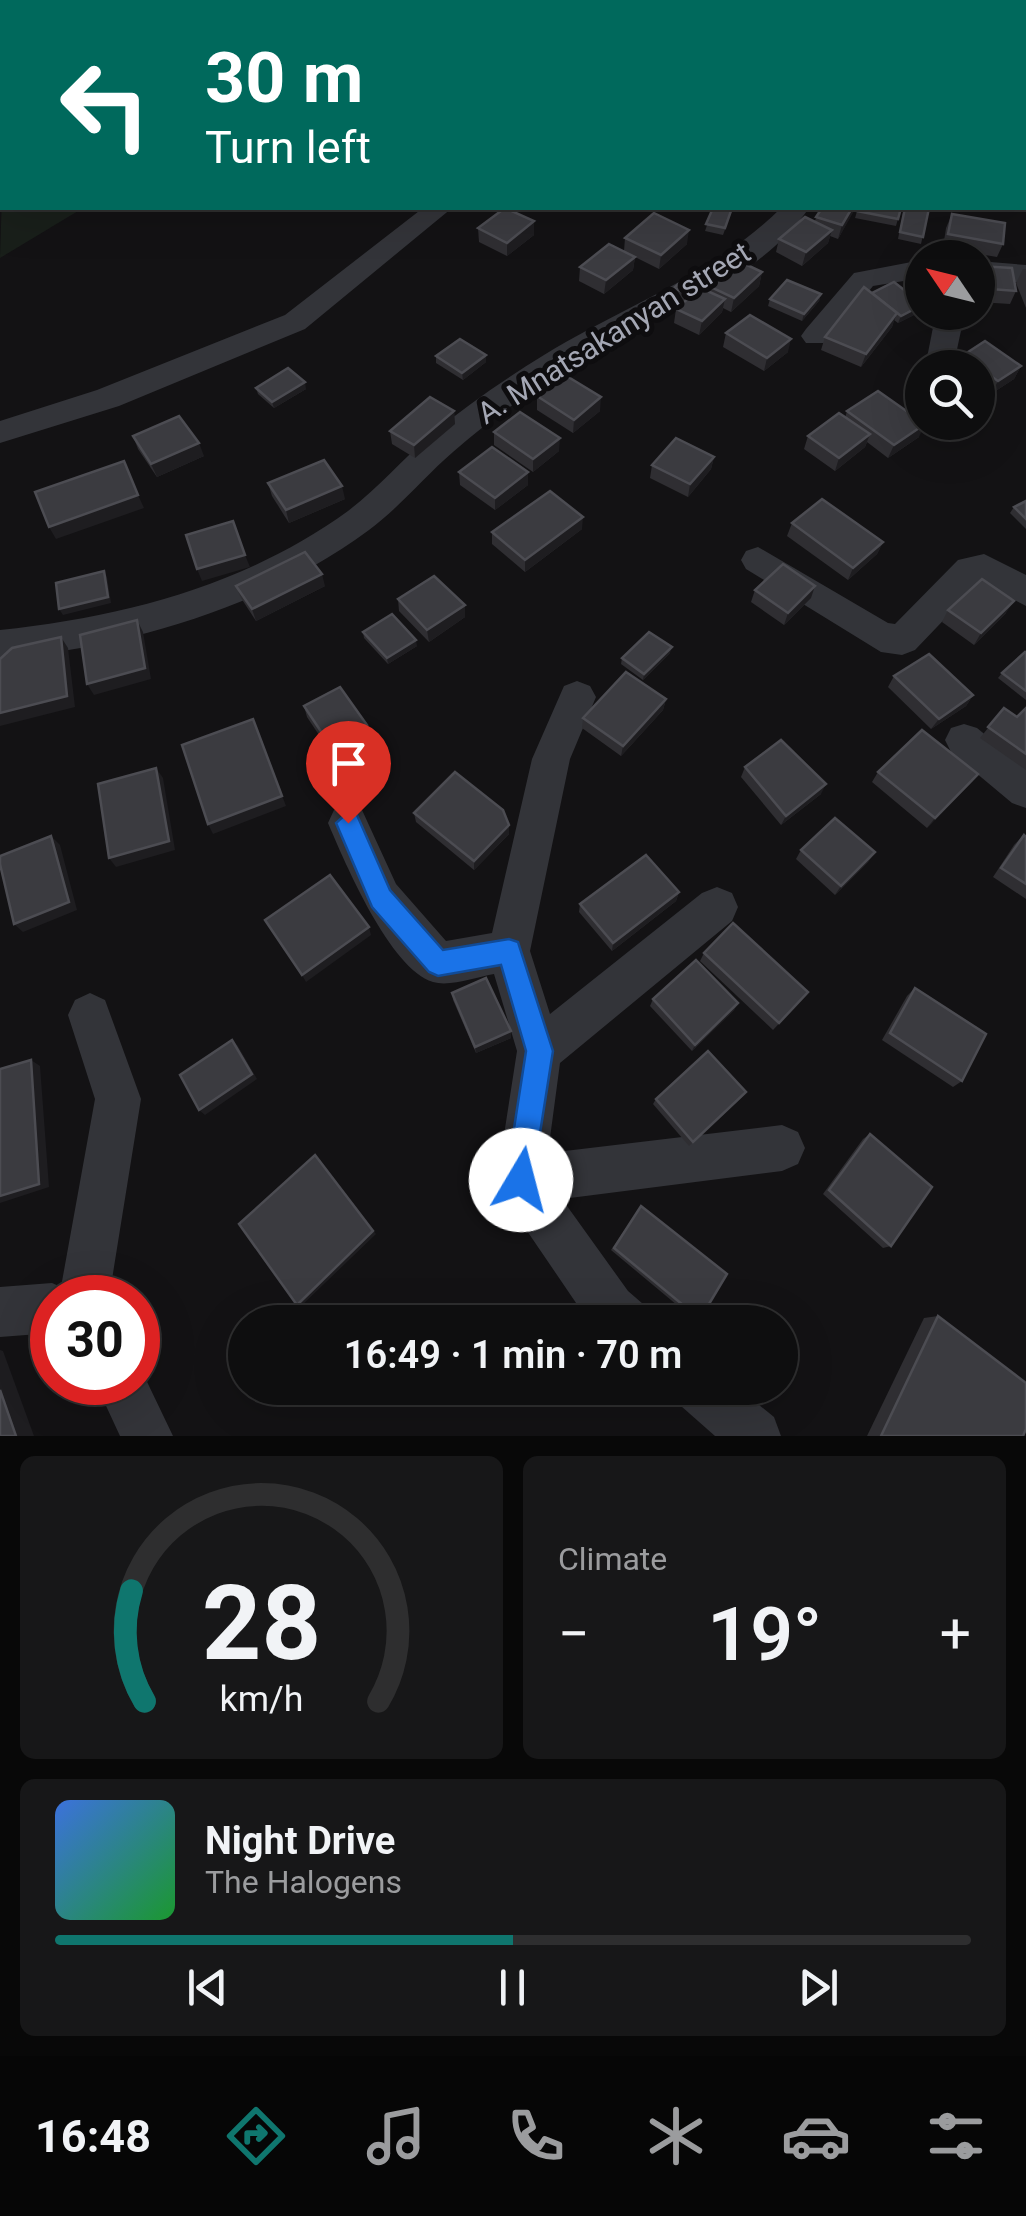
<!DOCTYPE html>
<meta charset="utf-8">
<style>
:root{--surface:#0e0e0f;--page:#171718;--text:#f1f3f6;--muted:#9b9c9e;--line:#2e2e2f;--accent:#0f766e}
body{margin:0;font-family:Roboto,sans-serif;background:var(--page);color:var(--text);height:100vh;display:flex;flex-direction:column;font-size:38px;white-space:nowrap}
*{box-sizing:border-box;margin:0}
p{font-size:32px;color:var(--muted)}
.icon{flex:none;width:55px;height:55px;fill:none;stroke:currentColor;stroke-width:2;stroke-linecap:round;stroke-linejoin:round}
.map{position:relative;height:1436px;overflow:hidden}
.sheet{display:flex;flex-direction:column;gap:20px;padding:20px;background:#080808;flex:1}
.sheet>*{flex:none}
.guide{position:absolute;left:0px;top:0px;width:1028px;height:210px;box-shadow:0 10px 40px #0002,0 0 0 2px var(--line);background:#00695c;color:#fff;overflow:hidden}
.needle{width:65px;rotate:305deg}
.tools{position:absolute;left:905px;top:240px;display:grid;gap:20px}
.tools a{display:grid;place-items:center;width:90px;height:90px;border-radius:50%;background:var(--surface);box-shadow:0 10px 40px #0002,0 0 0 2px var(--line);font-size:50px}
.speed{position:absolute;left:30px;top:1275px;display:flex;gap:20px;font-size:50px;font-weight:700;text-align:center}
.speed>*{display:grid;place-content:center;width:130px;height:130px;border-radius:50%;background:var(--surface);box-shadow:0 10px 40px #0002,0 0 0 2px var(--line);line-height:1}
.speed .limit{border:15px solid #d22;background:#fff;color:#111}
.pin{position:absolute;display:grid;place-items:center;width:85px;height:85px;color:#fff;margin:-102px -42px;border-radius:50% 50% 50% 0;rotate:-45deg;box-shadow:0 0 10px #0007}
.pin .icon{rotate:45deg}
.me{position:absolute;width:110px;margin:-55px;rotate:8deg;stroke-linejoin:round;filter:drop-shadow(0 0 8px #0008)}
.turn{display:flex;align-items:center;gap:35px;height:210px;padding:0 40px;font-size:45px}
.turn .icon{width:130px;height:130px;stroke-width:2.5}
.turn b{display:block;font-size:70px;line-height:85px}
.big{font-size:75px;font-weight:600;line-height:1.1}
.sheet .widget{flex:1;display:flex;flex-direction:column;justify-content:center;gap:15px;min-width:0;padding:0 35px;border-radius:15px;background:var(--page)}
.sheet .dial{align-items:center;gap:0}
.dial svg{height:260px;overflow:visible;fill:none;stroke:var(--line);stroke-width:7;stroke-linecap:round;text-anchor:middle}
.dial text{fill:var(--text);stroke:none}
.song{display:flex;align-items:center;gap:30px}
.cover{width:120px;height:120px;border-radius:15px;background:linear-gradient(135deg,hsl(220 70% 55%),hsl(130 70% 35%))}
.played{height:10px;border-radius:5px;background:linear-gradient(90deg,var(--accent) 50%,var(--line) 50%)}
.keys{display:flex;justify-content:space-around;direction:ltr}
.heat{display:flex;justify-content:space-between;align-items:center;font-size:55px;direction:ltr}
.sheet .tiles{flex:1;display:grid;gap:20px;grid-template-columns:1fr 1fr}
.widget:last-child{grid-column:span 2}
.trip{position:absolute;left:228px;top:1305px;width:570px;height:100px;border-radius:50px;background:var(--surface);box-shadow:0 10px 40px #0002,0 0 0 2px var(--line);font-weight:600;line-height:100px;text-align:center}
.dock{display:flex;height:160px;justify-content:space-around;align-items:center;background:#060606;color:var(--muted)}
.dock .icon{width:70px;height:70px}
.dock .selected{color:var(--accent)}
.dock b{font-size:45px;color:var(--text)}
.map>svg:first-child{display:block}
.green{fill:#191f1a}
.lines{fill:none;stroke-linecap:round;stroke-linejoin:round}
.minor{fill:#333439;fill-rule:evenodd}
.wall{fill:#2f2e32}
.shaded-wall{fill:#1e1d20}
.building{fill:#3b3b40;stroke:#4c4c52;stroke-width:2.5}
.route{fill:#1a73e8;stroke:#114b97;stroke-width:2.5}
.labels{text-anchor:middle;stroke-width:10;stroke-linejoin:round;paint-order:stroke}
.street-label{font-size:30px;fill:#a4a7b4;stroke:#0e0d0f}
</style>
<div class="map">
<svg width="1026" height="1436" viewBox="0 0 1026 1436">
<rect width="100%" height="100%" fill="#131214"/>
<!-- green -->
<path class="green" d="M2 193V208H83L0 258Z"/>
<g class="lines">
<!-- minor -->
<g class="minor">
<rect x="106" y="0" width="22" height="2"/>
<path d="M438 0H461L462 2H440Z"/>
<path d="M574 0H596L597 2H575Z"/>
<rect x="1025" y="46" width="1" height="15"/>
<path d="M423 208H452L305 329 119 406 0 443V421L97 390 285 315Z"/>
<path d="M781 208H809C753 288 643 320 563 371 525 395 487 422 453 452 424 477 400 507 369 530 262 609 131 645 0 660V630C124 617 246 585 348 511 378 488 403 459 432 434 467 405 505 379 544 355 624 306 714 275 781 208Z"/>
<path d="M922 260V278L873 286 826 343H806L801 336 806 329 854 273Z"/>
<path d="M978 261 1026 265V283L978 279Z"/>
<path d="M936 312H965L953 368H929L926 363Z"/>
<path d="M758 547 888 623 895 624 958 560 984 554 1026 575V606L980 582 915 650 902 655 881 652 746 569 741 560 746 551Z"/>
<path d="M577 681 590 686 596 697 570 759 530 951 550 1014 702 893 717 887 732 893 738 907 732 921 560 1063 548 1153 782 1125 798 1132 805 1148 798 1164 782 1171 562 1199 628 1291 643 1304 650 1322H589L504 1197 497 1180 517 1051 494 974C477 977 450 987 433 982 390 969 345 863 328 823L334 810 348 805 362 810 396 884 446 941 492 933 532 759 564 686Z"/>
<path d="M964 724 977 728 1026 768V808L1012 803 951 752 945 740 951 728Z"/>
<path d="M90 993 105 1000 141 1099 109 1298H52V1333L0 1337V1287L52 1283 61 1287 95 1099 68 1015 75 1000Z"/>
<path d="M138 1363 173 1436H120L95 1382H138Z"/>
<path d="M673 1388H738L774 1417 781 1436H715L681 1406Z"/>
</g>
</g>
<!-- wall -->
<g class="wall">
<path d="M787 0H843L840 2H787Z"/>
<path d="M901 0H934L930 2H907Z"/>
<path d="M713 208H733L723 235 705 231Z"/>
<path d="M822 208H855L838 239 830 236 828 243 802 266 776 252 779 239 814 222Z"/>
<path d="M858 208H901L896 226 855 218Z"/>
<path d="M904 208H929L921 244 898 239Z"/>
<path d="M952 214 1003 244 997 257 943 248 946 228Z"/>
<path d="M478 228 534 235 507 256 479 242Z"/>
<path d="M625 238 687 244 659 269 635 257 633 270 604 294 579 281 580 267 624 251Z"/>
<path d="M978 266 1016 291 1010 304 978 302Z"/>
<path d="M1023 269H1026V308L1016 283Z"/>
<path d="M762 272 759 286 731 312 723 308 722 312 699 335 674 323 676 309 680 306 672 302 674 288H701L702 283Z"/>
<path d="M872 293 920 312 898 323 894 320 892 327 861 367 821 350 825 337Z"/>
<path d="M821 294 819 301 802 321 768 306 770 299Z"/>
<path d="M726 333 788 352 764 371 723 347Z"/>
<path d="M486 355V362L463 380 436 363V356Z"/>
<path d="M962 356 1021 366 1014 379 991 394 985 390 978 402V368H954L956 367Z"/>
<path d="M256 388 306 389 274 408 258 394Z"/>
<path d="M537 396 600 411 573 433 537 410Z"/>
<path d="M454 411 455 424 415 458 392 444 390 431Z"/>
<path d="M847 411 919 437 888 458 867 442 865 447 835 471 804 449 808 436 845 418Z"/>
<path d="M494 432 559 451 533 472 494 445Z"/>
<path d="M133 436 204 456 157 477 138 449Z"/>
<path d="M714 457 711 469 688 497 650 478 652 465Z"/>
<path d="M459 472H528V485L495 510 460 485Z"/>
<path d="M268 483 345 499 289 523 272 496Z"/>
<path d="M1026 501V529L1010 513 1014 507Z"/>
<path d="M792 523 883 542 877 554 848 580 787 536Z"/>
<path d="M582 529 525 572 492 544V532Z"/>
<path d="M236 586H325L256 621 241 598Z"/>
<path d="M755 590 811 598 784 625 751 602Z"/>
<path d="M398 599 465 605V617L429 642 399 611Z"/>
<path d="M948 610 1006 613 974 645 942 622Z"/>
<path d="M363 632 417 646 388 664 364 638Z"/>
<path d="M670 653 643 680 621 664 622 658Z"/>
<path d="M1026 653V700L998 678 1002 673Z"/>
<path d="M894 676 973 695 966 706 931 729 888 687Z"/>
<path d="M666 699 663 710 621 756 582 728 583 718Z"/>
<path d="M304 706 367 725 369 736 333 756 307 717Z"/>
<path d="M1004 708 1017 717 1026 708V770L980 738Z"/>
<path d="M745 767 821 794 781 825 741 777Z"/>
<path d="M878 772 978 774 927 828 872 782Z"/>
<path d="M414 813 509 825V834L474 870 416 822Z"/>
<path d="M1024 835 1026 837V899L993 877 1014 845Z"/>
<path d="M801 850 875 852 868 862 835 895 796 859Z"/>
<path d="M679 892 676 901 612 951 579 912 580 904Z"/>
<path d="M704 953 802 999 773 1030 700 961Z"/>
<path d="M915 988 962 1081 953 1087 882 1040 907 996Z"/>
<path d="M452 993 511 1038 476 1053 453 1000Z"/>
<path d="M653 999 738 1003 734 1010 692 1051 650 1006Z"/>
<path d="M742 1097 689 1146 653 1104 656 1099Z"/>
<path d="M870 1134 891 1246 883 1248 823 1194 863 1139Z"/>
<path d="M639 1209 700 1319 695 1320 611 1250Z"/>
<path d="M938 1316 1023 1436H867L924 1318Z"/>
</g>
<!-- shaded-wall -->
<g class="shaded-wall">
<path d="M533 0H566L550 2H533Z"/>
<rect x="597" y="0" width="32" height="2"/>
<path d="M852 208H855L854 211 838 239 842 225Z"/>
<path d="M534 221V235L507 256V243Z"/>
<path d="M689 230 687 244 659 269 661 255Z"/>
<path d="M832 230 828 243 802 266 806 252Z"/>
<path d="M635 257 633 270 604 294 606 280Z"/>
<path d="M762 272 759 286 731 312 734 298Z"/>
<path d="M821 294 819 301 802 321 804 314Z"/>
<path d="M725 299 722 312 699 335 702 321Z"/>
<path d="M922 305 920 312 898 323 901 316Z"/>
<path d="M897 313 892 327 861 367 866 354Z"/>
<path d="M791 339 788 352 764 371 767 358Z"/>
<path d="M486 355V362L463 380 462 373Z"/>
<path d="M1021 366 1014 379 991 394 998 381Z"/>
<path d="M305 382 306 389 274 408 272 402Z"/>
<path d="M987 386 981 399 978 402V393Z"/>
<path d="M601 397 600 411 573 433 574 420Z"/>
<path d="M454 411 455 424 415 458 414 445Z"/>
<path d="M925 424 919 437 888 458 894 445Z"/>
<path d="M870 434 865 447 835 471 839 458Z"/>
<path d="M560 438 559 451 533 472V459Z"/>
<path d="M199 443 204 456 157 477 151 464Z"/>
<path d="M714 457 711 469 688 497 690 484Z"/>
<path d="M528 472V485L495 510V498Z"/>
<path d="M342 486 345 499 289 523 286 510Z"/>
<path d="M138 495 144 508 56 539 49 527Z"/>
<path d="M583 517 582 529 525 572V560Z"/>
<path d="M883 542 877 554 848 580 853 568Z"/>
<path d="M245 555 250 567 202 581 197 569Z"/>
<path d="M104 571 107 577 111 603 63 615 59 609Z"/>
<path d="M322 574 325 586 256 621 252 609Z"/>
<path d="M815 586 811 598 784 625 788 613Z"/>
<path d="M1014 601 1006 613 974 645 981 633Z"/>
<path d="M465 605V617L429 642 427 630Z"/>
<path d="M137 620 143 632 151 679 94 695 87 684Z"/>
<path d="M61 637 68 648 75 707 0 726V713Z"/>
<path d="M416 640 417 646 388 664 387 658Z"/>
<path d="M672 647 670 653 643 680 644 674Z"/>
<path d="M973 695 966 706 931 729 939 719Z"/>
<path d="M666 699 663 710 621 756 623 746Z"/>
<path d="M253 719 286 806 213 834 208 824Z"/>
<path d="M367 725 369 736 333 756 330 745Z"/>
<path d="M156 768 163 778 175 850 116 867 109 858Z"/>
<path d="M978 774 970 784 927 828 935 818Z"/>
<path d="M826 784 821 794 781 825 786 816Z"/>
<path d="M509 825V834L474 870V861Z"/>
<path d="M51 836 60 845 77 910 23 932 14 924Z"/>
<path d="M875 852 868 862 835 895 841 886Z"/>
<path d="M679 892 676 901 612 951 613 943Z"/>
<path d="M369 927 371 935 306 982 302 975Z"/>
<path d="M738 1003 734 1010 692 1051 695 1045Z"/>
<path d="M511 1031V1038L476 1053 475 1047Z"/>
<path d="M232 1040 238 1046 257 1079 205 1115 199 1110Z"/>
<path d="M31 1060 40 1066 49 1187 0 1203V1196Z"/>
<path d="M319 1160 376 1234 301 1306 297 1305Z"/>
<path d="M0 1350 3 1351 34 1436H16L0 1390Z"/>
</g>
<!-- building -->
<g class="building">
<path d="M659 0H684L686 2H661Z"/>
<path d="M814 0H834L832 2H823Z"/>
<path d="M505 208 534 221 507 243 478 228Z"/>
<path d="M713 208H732L725 228 706 224Z"/>
<path d="M822 208H852L842 225 816 217Z"/>
<path d="M858 208H901L898 219 857 211Z"/>
<path d="M905 208H929L923 237 900 232Z"/>
<path d="M654 213 689 230 661 255 625 238Z"/>
<path d="M952 214 1005 223 1003 244 948 234Z"/>
<path d="M805 217 832 230 806 252 779 239Z"/>
<path d="M609 244 635 257 606 280 580 267Z"/>
<path d="M730 257 762 272 734 298 702 283Z"/>
<path d="M978 266 1012 268 1016 291 978 288Z"/>
<path d="M683 280 725 299 702 321 676 309 691 296 674 288Z"/>
<path d="M787 280 821 294 804 314 770 299Z"/>
<path d="M894 282 922 304V305L901 316 872 293Z"/>
<path d="M864 287 897 313 866 354 825 337Z"/>
<path d="M750 315 791 339 767 358 726 333Z"/>
<path d="M460 339 486 355 462 373 436 356Z"/>
<path d="M985 341 1021 366 998 381 962 356Z"/>
<path d="M288 368 305 382 272 402 256 388Z"/>
<path d="M565 375 601 397 574 420 537 396Z"/>
<path d="M978 380 987 386 978 393Z"/>
<path d="M878 391 922 422 925 424 894 445 847 411Z"/>
<path d="M430 397 454 411 414 445 390 431Z"/>
<path d="M520 412 560 438 533 459 494 432Z"/>
<path d="M839 413 870 434 839 458 808 436Z"/>
<path d="M179 416 199 443 151 464 133 436Z"/>
<path d="M676 438 714 457 690 484 652 465Z"/>
<path d="M492 447 528 472 495 498 459 472Z"/>
<path d="M324 460 342 486 286 510 268 483Z"/>
<path d="M124 461 138 495 49 527 35 492Z"/>
<path d="M550 491 583 517 525 560 492 532Z"/>
<path d="M822 499 883 542 853 568 792 523Z"/>
<path d="M1026 501V519L1014 507Z"/>
<path d="M233 521 245 555 197 569 186 535Z"/>
<path d="M305 552 322 574 252 609 236 586Z"/>
<path d="M783 564 815 586 788 613 755 590Z"/>
<path d="M104 571 108 597 59 609 56 583Z"/>
<path d="M434 576 465 605 427 630 398 599Z"/>
<path d="M982 579 1014 601 981 633 948 610Z"/>
<path d="M392 614 416 640 387 658 363 632Z"/>
<path d="M137 620 145 668 87 684 80 635Z"/>
<path d="M649 632 672 647 644 674 622 658Z"/>
<path d="M61 637 67 696 0 713V659L12 648Z"/>
<path d="M1025 652 1026 653V691L1002 673Z"/>
<path d="M929 654 973 695 939 719 894 676Z"/>
<path d="M626 672 666 699 623 746 583 718Z"/>
<path d="M340 687 367 725 330 745 304 706Z"/>
<path d="M1004 708 1017 717 1026 708V754L988 727Z"/>
<path d="M253 719 282 796 208 824 182 745Z"/>
<path d="M922 730 978 774 935 818 878 772Z"/>
<path d="M781 740 826 784 786 816 745 767Z"/>
<path d="M156 768 169 841 109 858 98 784Z"/>
<path d="M455 772 503 810 509 825 474 861 414 813Z"/>
<path d="M835 818 875 852 841 886 801 850Z"/>
<path d="M1024 835 1026 837V884L1001 868Z"/>
<path d="M51 836 69 902 14 924 0 864V856Z"/>
<path d="M646 855 679 892 613 943 580 904Z"/>
<path d="M330 875 369 927 302 975 265 920Z"/>
<path d="M733 923 808 992 779 1023 704 953Z"/>
<path d="M696 960 738 1003 695 1045 653 999Z"/>
<path d="M486 978 511 1031 475 1047 452 993Z"/>
<path d="M915 988 986 1034 962 1081 890 1033Z"/>
<path d="M232 1040 252 1074 199 1110 180 1075Z"/>
<path d="M708 1051 746 1092 693 1142 656 1099Z"/>
<path d="M31 1060 39 1184 0 1196V1069Z"/>
<path d="M870 1134 932 1187 891 1246 829 1190Z"/>
<path d="M315 1155 373 1231 297 1305 239 1224Z"/>
<path d="M641 1206 727 1274 700 1319 614 1248Z"/>
<path d="M938 1316 1026 1383V1429L1023 1436H881Z"/>
<path d="M0 1390 16 1436H0Z"/>
</g>
<!-- route -->
<path class="route" d="M348 812 357 815 390 890 443 950 509 939 518 942 553 1051 531 1190 521 1194 511 1190 506 1180 526 1051 501 965 438 976 429 972 372 907 336 823Z"/>
<g class="labels">
<!-- street labels -->
<g class="street-label">
<text transform="translate(614 333) rotate(-32)" y="10">A. Mnatsakanyan street</text>
</g>
</g>
</svg>
<div class="tools">
<a><svg class="needle" viewBox="-14 -14 28 28"><path d="M0-13l5 13h-10z" fill="#e53935"/><path d="M0 13l5-13h-10z" fill="#9b9c9e"/></svg></a>
<a><svg class="icon" aria-label="search" viewBox="0 0 24 24"><circle cx="10" cy="10" r="6"/><path d="M15 15l6 6"/></svg></a>
</div>
<div class="speed"><div class="limit">30</div></div>
<div class="pin" style="left:348px;top:823px;background:#d93025"><svg class="icon" aria-label="arrive" viewBox="0 0 24 24"><path d="M6 21V4h12l-3 4 3 4H6"/></svg></div>
<svg class="me" style="left:521px;top:1180px" viewBox="-20 -20 40 40"><circle r="19" fill="#fff"/><path d="M0-13L10 11 0 6-10 11z" fill="#1a73e8"/></svg>
<div class="trip">16:49 · 1 min · 70 m</div>
<div class="guide">
<div class="turn"><svg class="icon" aria-label="left" viewBox="0 0 24 24"><path d="M17 20v-9H6M10 6l-5 5 5 5"/></svg><div><b>30 m</b>Turn left</div></div>
</div>
</div>
<section class="sheet">
<div class="tiles">
<div class="widget dial"><svg viewBox="0 0 100 80">
<path d="M14 69A42 42 0 1 1 86 69"/>
<path d="M14 69A42 42 0 0 1 10 35" stroke="#0f766e"/>
<text x="50" y="56" font-size="32" font-weight="700">28</text>
<text x="50" y="72" font-size="11">km/h</text>
</svg></div>
<div class="widget"><p>Climate</p>
<div class="heat"><a>−</a><b class="big">19°</b><a>+</a></div>
</div>
<div class="widget">
<div class="song"><i class="cover"></i><div><b>Night Drive</b><p>The Halogens</p></div></div>
<div class="played"></div>
<div class="keys"><svg class="icon" aria-label="previous" viewBox="0 0 24 24"><path d="M18 5L8 12l10 7zM5 5v14"/></svg><svg class="icon" aria-label="pause" viewBox="0 0 24 24"><path d="M8 5v14M16 5v14"/></svg><svg class="icon" aria-label="next" viewBox="0 0 24 24"><path d="M6 5l10 7-10 7zM19 5v14"/></svg></div>
</div>
</div>
</section>
<nav class="dock">
<b>16:48</b>
<svg class="icon selected" aria-label="directions" viewBox="0 0 24 24"><path d="M12 3l9 9-9 9-9-9zM9 14v-3h6M13 9l2 2-2 2"/></svg>
<svg class="icon" aria-label="music" viewBox="0 0 24 24"><path d="M9 18V5l10-2v13"/><circle cx="6" cy="18" r="3"/><circle cx="16" cy="16" r="3"/></svg>
<svg class="icon" aria-label="phone" viewBox="0 0 24 24"><path d="M5 4h4l2 5-3 2q2 4 5 5l2-3 5 2v4C11 20 4 13 5 4z"/></svg>
<svg class="icon" aria-label="climate" viewBox="0 0 24 24"><path d="M12 3v18M4 7l16 10M4 17L20 7"/></svg>
<svg class="icon" aria-label="car" viewBox="0 0 24 24"><path d="M5 17H2v-5l4-1 3-4h7l3 4 3 1v5h-3M9 17h6M6 11h13"/><circle cx="7" cy="17" r="2"/><circle cx="17" cy="17" r="2"/></svg>
<svg class="icon" aria-label="filters" viewBox="0 0 24 24"><path d="M4 7h16M4 17h16"/><circle cx="9" cy="7" r="2"/><circle cx="15" cy="17" r="2"/></svg>
</nav>
